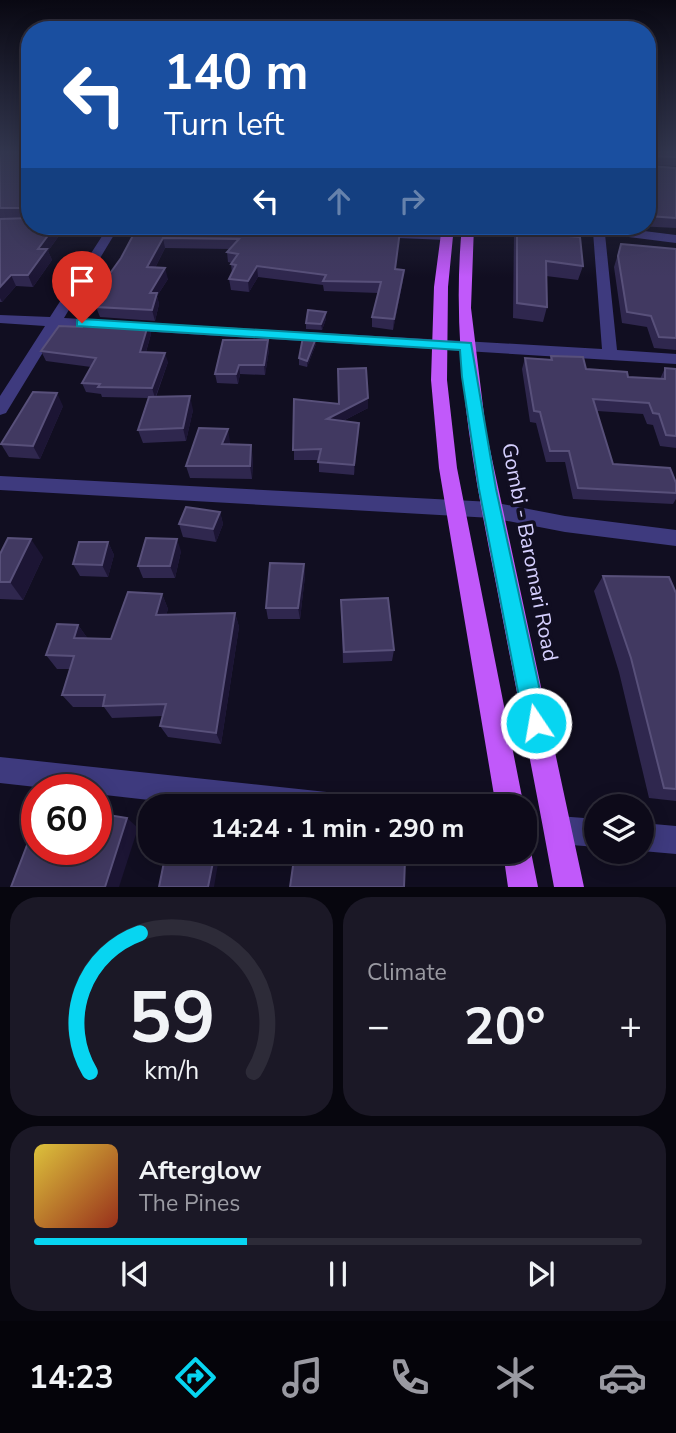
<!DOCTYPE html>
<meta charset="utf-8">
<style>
:root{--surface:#0d0a19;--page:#1b1826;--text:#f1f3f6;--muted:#9a9aa2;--line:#2d2b38;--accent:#07d5f1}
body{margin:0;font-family:"Nunito Sans",sans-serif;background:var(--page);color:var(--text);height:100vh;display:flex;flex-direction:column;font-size:26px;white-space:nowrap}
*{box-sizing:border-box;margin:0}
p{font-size:23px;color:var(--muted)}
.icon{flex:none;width:38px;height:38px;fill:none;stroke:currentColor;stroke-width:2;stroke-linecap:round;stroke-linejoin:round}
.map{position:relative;height:887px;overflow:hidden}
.details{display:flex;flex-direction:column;gap:10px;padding:10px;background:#07060e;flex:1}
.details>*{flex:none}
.hud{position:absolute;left:21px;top:21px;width:635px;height:214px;border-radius:28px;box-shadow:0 4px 18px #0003,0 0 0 2px var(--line);background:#1a4fa0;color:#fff;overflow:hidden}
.buttons{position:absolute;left:584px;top:794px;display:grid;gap:14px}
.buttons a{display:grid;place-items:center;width:70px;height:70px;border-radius:50%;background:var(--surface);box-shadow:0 4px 18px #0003,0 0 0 2px var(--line);font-size:35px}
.speed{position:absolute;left:21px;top:774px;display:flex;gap:14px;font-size:35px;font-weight:700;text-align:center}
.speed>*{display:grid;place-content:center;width:91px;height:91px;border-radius:50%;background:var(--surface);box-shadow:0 4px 18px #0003,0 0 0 2px var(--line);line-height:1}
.speed .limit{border:10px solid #d22;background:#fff;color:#111}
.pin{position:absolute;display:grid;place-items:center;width:60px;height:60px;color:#fff;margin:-72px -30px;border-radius:50% 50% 50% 0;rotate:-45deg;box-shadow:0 0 7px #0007}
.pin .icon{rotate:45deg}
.me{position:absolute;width:77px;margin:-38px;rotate:348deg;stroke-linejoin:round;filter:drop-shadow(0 0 5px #0008)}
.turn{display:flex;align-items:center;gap:24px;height:147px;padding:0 28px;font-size:32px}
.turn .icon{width:91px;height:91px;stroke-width:2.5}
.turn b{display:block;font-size:49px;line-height:60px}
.lanes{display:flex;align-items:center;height:66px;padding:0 28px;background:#0003;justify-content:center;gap:35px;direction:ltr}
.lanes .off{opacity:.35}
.big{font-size:52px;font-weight:700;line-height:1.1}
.details .card{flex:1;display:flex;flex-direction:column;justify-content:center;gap:10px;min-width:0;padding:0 24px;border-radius:28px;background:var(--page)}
.details .dial{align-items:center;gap:0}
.dial svg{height:182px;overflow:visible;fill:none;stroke:var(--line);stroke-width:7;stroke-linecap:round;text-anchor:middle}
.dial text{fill:var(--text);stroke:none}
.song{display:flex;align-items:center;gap:21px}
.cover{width:84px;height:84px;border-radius:10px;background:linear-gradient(135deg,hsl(50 70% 55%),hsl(10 70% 35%))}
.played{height:7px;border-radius:4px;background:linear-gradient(90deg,var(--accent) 35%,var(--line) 35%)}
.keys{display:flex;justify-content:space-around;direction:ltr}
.heat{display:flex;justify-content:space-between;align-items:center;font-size:38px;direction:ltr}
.details .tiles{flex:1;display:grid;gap:10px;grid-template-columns:1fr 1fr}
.card:last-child{grid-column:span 2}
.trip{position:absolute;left:138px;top:794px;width:399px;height:70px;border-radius:28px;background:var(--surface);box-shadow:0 4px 18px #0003,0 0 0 2px var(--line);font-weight:700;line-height:70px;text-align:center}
.dock{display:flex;height:112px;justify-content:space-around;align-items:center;background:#05040a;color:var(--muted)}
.dock .icon{width:49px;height:49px}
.dock .selected{color:var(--accent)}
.dock b{font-size:32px;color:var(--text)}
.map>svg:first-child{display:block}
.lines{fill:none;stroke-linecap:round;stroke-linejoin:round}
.minor{fill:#3e3a7e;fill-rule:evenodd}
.primary{fill:#c159fa;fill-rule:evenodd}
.wall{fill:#2f274e}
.shaded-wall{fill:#1c1534}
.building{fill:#413961;stroke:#58507a;stroke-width:2}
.route{fill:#07d5f1;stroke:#058a9d;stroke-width:2}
.labels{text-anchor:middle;stroke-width:7;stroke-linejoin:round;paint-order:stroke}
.street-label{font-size:21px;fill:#d5cffe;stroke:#110e21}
</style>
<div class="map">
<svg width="676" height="887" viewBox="0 0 676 887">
<rect width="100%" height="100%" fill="#110e21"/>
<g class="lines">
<!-- minor -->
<g class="minor">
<path d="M69 226H164L166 228 160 231 117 230 64 318 602 349 593 232 570 229 564 226H604L676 235V243L605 234 617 350 676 354V364L59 326 6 413 0 415V396L45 326 0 323V315L50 317 106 230 75 229Z"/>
<path d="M377 230 447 232 453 236 447 240 373 237V231Z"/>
<path d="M0 476 492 502 565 516 676 530V546L565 532 492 518 0 490Z"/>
<path d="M0 757 336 793 346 797 350 807H211L96 794V789H54L0 783Z"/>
<path d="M558 816 597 819V847L558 844 548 840 544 830 548 820Z"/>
<path d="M642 823 676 826V854L642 851Z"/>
</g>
<!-- primary -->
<g class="primary">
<path d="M442 226H454L448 287 447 380 457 468 524 807H496L439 468 431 380 434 287Z"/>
<path d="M462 226H474L471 308 486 431 584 887H554C536 788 516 689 497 589 473 469 450 349 462 226Z"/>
<path d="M525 841 531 852 538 887H508L503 852H525Z"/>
</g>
</g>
<!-- wall -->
<g class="wall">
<path d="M0 153H30V226H66L48 251 52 260 33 287 16 286 2 302H0Z"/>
<path d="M648 153H676V166L651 165V166L676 168V228L636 226H648Z"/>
<path d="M138 226H201L396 269 403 280 393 330 372 327V317L378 293 324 291 323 285 258 277 249 292 231 290 229 279 232 273 231 264 232 263 228 262 227 252 229 249 165 248 155 268 168 279 157 296 159 304 155 321 100 317 96 307 101 300 98 290 121 258Z"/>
<path d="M272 226H395V228Z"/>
<path d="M516 226H562L558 227V235L583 266 578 280 546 276 547 307 543 322 513 318 514 232Z"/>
<path d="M621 244 676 249V350L654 348 647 327 622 323 614 267Z"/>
<path d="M326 312V319L322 330 306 329V323Z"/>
<path d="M148 325 151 334 146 352 168 362 156 397 193 410 186 441 143 443 138 430 148 398 102 397 101 394 86 392 82 383 91 367 46 361 41 351 82 327Z"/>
<path d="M316 338V344L307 367 299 365V358Z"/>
<path d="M269 350 265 375 240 374 238 384 217 383 215 374Z"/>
<path d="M551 356 586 369 628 377 660 379 665 368 676 369V448L660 446 653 425 647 424 643 414 597 411 613 464 676 483V499L673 504 573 499 565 462H546L536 423 530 422 522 369 525 358 550 359Z"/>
<path d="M294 399 368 408 343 421 359 423 354 475 319 472V460H294Z"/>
<path d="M63 406 40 459 9 457 1 444Z"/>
<path d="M230 442V444L253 458 252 479 190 478 186 466Z"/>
<path d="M220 512 223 524 216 542 183 537 179 524Z"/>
<path d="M108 542 114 555 108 577 80 576 73 564Z"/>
<path d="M181 551 175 578H143L138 566Z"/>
<path d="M0 554 43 557 23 600 0 599Z"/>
<path d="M304 564 305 576 300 619H268L266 608Z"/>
<path d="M603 576 676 593V801L649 798 619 672 594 591Z"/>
<path d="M162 594 168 609 166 615 235 613 239 627 221 744 168 737 160 726 163 716 112 718 104 707H73L62 695 70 669H57L46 655 78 625 88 639H111Z"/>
<path d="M341 600 394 650 392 661 343 663Z"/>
</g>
<!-- shaded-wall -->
<g class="shaded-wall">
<path d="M55 226H66L48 251 52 260 33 287 28 275 38 249Z"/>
<path d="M163 238 165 248 150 278 147 267Z"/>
<path d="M257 266 258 277 249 292 248 281Z"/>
<path d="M165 268 168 279 157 296 159 304 155 321 152 310 150 293Z"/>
<path d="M404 270 403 280 393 330 394 319Z"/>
<path d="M11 275 16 286 2 302 0 298V287Z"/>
<path d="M326 312V319L322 330 321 324Z"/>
<path d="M148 325 151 334 143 362 140 352Z"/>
<path d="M316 338V344L307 367V361Z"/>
<path d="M268 340 269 350 265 375 264 365Z"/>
<path d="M165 353 168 362 155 398 152 388Z"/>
<path d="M239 365 240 374 238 384 236 374Z"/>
<path d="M57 393 63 406 40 459 33 446Z"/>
<path d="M190 396 193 410 186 441 183 428Z"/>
<path d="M368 398V408L327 429V419Z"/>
<path d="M359 423V433L354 475V465Z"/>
<path d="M228 429 230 442 225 457 222 444Z"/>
<path d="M251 445 253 458 252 479 250 466Z"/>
<path d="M220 512 223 524 216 542 213 529Z"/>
<path d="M31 539 43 557 23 600 10 582Z"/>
<path d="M177 539 181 551 175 578 170 566Z"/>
<path d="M108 542 114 555 108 577 102 565Z"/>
<path d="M304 564 305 576 300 619 298 608Z"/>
<path d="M162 594 168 609 162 629 156 615Z"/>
<path d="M235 613 239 627 221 744 216 733Z"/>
<path d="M78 625 88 639 74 638Z"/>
<path d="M127 818 138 828 119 887H105Z"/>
<path d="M215 852H220L214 887H208Z"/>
</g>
<!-- building -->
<g class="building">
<path d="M0 153H30V211L26 208H0Z"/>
<path d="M648 153H676V157L650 156 651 166 676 168V218L648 216Z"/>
<path d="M30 218V226H55L38 249H47L28 275H11L0 287V219Z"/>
<path d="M138 226H201L400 231 395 269 404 270 394 319 372 317 381 282 323 281 326 275 257 266 248 281 229 279 236 265 231 264 238 254 227 252 239 239 163 238 147 267 165 268 150 293H157L152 310 96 307 108 291 98 290 121 258Z"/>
<path d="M517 226H558V235L580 237 583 266 546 261 547 307 517 303Z"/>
<path d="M621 244 676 249V338L659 337 651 316 627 312 618 256Z"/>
<path d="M308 310 326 312 321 324 306 323Z"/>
<path d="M87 321 148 325 140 352 165 353 152 388 98 387 100 384 82 383 96 358 41 351 59 326 82 327Z"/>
<path d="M303 337 316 338 307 361 299 358Z"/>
<path d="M223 340H268L264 365H239L236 374H215Z"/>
<path d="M551 356 583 357 586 369 627 372 628 377 665 379V368L676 369V436L666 435 659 414 653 413 649 403 593 399 613 464 670 468 676 483V493L578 488 569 451H550L540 412 534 411 525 358 552 360Z"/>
<path d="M366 368 368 398 327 419 359 423 354 465 318 462 321 449 293 450 294 399 339 404 338 369Z"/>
<path d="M33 392 57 393 33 446 1 444Z"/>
<path d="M190 396 183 428 138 430 149 397Z"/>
<path d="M199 428 228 429 222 444 251 445 250 466H186Z"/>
<path d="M186 507 220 512 213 529 179 524Z"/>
<path d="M8 538 31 539 10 582H0V554Z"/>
<path d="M146 538 177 539 170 566H138Z"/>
<path d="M79 542H108L102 565 73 564Z"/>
<path d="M270 563 304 564 298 608H266Z"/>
<path d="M603 576 669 577 676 593V789L664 788 631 658Z"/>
<path d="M128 592 162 594 156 615 235 613 216 733 160 726 166 704 103 706 105 695H62L74 656 46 655 57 624 78 625 74 638 111 639Z"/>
<path d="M388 598 394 650 344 652 341 600Z"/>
<path d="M96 813 127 818 105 887H11L37 819V849H96Z"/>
<path d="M166 852H215L208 887H159Z"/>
<path d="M295 852H350L405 860 404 887H290Z"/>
</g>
<!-- sky -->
<linearGradient id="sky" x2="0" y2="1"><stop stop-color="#090812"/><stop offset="0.55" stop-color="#32364e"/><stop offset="1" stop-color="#32364e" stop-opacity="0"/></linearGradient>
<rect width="676" height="277" fill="url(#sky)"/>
<!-- route -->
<path class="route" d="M82 319 471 343 496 489 547 723 544 731 536 735 528 731 524 723 479 489 462 377 460 350 77 326V320Z"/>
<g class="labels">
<!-- street labels -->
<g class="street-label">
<text transform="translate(530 552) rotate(79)" y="7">Gombi - Baromari Road</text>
</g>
</g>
</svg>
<div class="buttons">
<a><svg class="icon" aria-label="layers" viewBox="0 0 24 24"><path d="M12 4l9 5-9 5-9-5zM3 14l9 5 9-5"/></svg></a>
</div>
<div class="speed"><div class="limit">60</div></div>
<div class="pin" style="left:82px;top:323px;background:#d93025"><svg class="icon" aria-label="arrive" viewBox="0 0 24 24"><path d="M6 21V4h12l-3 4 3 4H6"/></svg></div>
<svg class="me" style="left:536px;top:723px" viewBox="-20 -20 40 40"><circle r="17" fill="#07d5f1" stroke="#fff" stroke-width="3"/><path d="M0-11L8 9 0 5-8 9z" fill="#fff"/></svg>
<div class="trip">14:24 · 1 min · 290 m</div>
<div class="hud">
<div class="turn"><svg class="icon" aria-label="left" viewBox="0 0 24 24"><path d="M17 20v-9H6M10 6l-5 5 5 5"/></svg><div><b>140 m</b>Turn left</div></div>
<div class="lanes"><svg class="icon" aria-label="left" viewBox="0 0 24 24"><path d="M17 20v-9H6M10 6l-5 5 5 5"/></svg><svg class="icon off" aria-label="ahead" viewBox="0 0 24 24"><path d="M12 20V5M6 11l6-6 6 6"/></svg><svg class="icon off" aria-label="right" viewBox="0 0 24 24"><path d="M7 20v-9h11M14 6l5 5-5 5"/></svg></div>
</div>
</div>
<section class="details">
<div class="tiles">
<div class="card dial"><svg viewBox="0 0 100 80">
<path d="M14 69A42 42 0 1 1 86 69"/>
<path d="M14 69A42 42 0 0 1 36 8" stroke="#07d5f1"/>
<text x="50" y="56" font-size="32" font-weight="700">59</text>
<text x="50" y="72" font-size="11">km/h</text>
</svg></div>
<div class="card"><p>Climate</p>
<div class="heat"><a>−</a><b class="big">20°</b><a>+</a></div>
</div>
<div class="card">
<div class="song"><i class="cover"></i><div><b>Afterglow</b><p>The Pines</p></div></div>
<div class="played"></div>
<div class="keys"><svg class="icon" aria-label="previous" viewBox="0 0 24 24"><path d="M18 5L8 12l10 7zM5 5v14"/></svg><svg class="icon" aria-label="pause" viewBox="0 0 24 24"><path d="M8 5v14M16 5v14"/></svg><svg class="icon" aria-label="next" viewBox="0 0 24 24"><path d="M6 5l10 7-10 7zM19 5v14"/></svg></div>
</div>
</div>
</section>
<nav class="dock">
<b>14:23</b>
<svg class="icon selected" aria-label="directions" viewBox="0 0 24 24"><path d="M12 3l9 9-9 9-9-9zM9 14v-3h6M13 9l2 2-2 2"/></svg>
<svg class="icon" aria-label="music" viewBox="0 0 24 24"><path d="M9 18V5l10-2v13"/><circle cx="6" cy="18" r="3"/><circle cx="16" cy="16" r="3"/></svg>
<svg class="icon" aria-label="phone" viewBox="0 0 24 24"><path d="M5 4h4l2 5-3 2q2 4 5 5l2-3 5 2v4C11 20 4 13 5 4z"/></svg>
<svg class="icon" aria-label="climate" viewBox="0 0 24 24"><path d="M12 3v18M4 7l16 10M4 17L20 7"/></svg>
<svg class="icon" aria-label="car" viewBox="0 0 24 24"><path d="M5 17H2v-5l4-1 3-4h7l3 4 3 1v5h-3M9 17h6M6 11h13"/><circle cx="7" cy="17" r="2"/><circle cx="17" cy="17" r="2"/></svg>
</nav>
